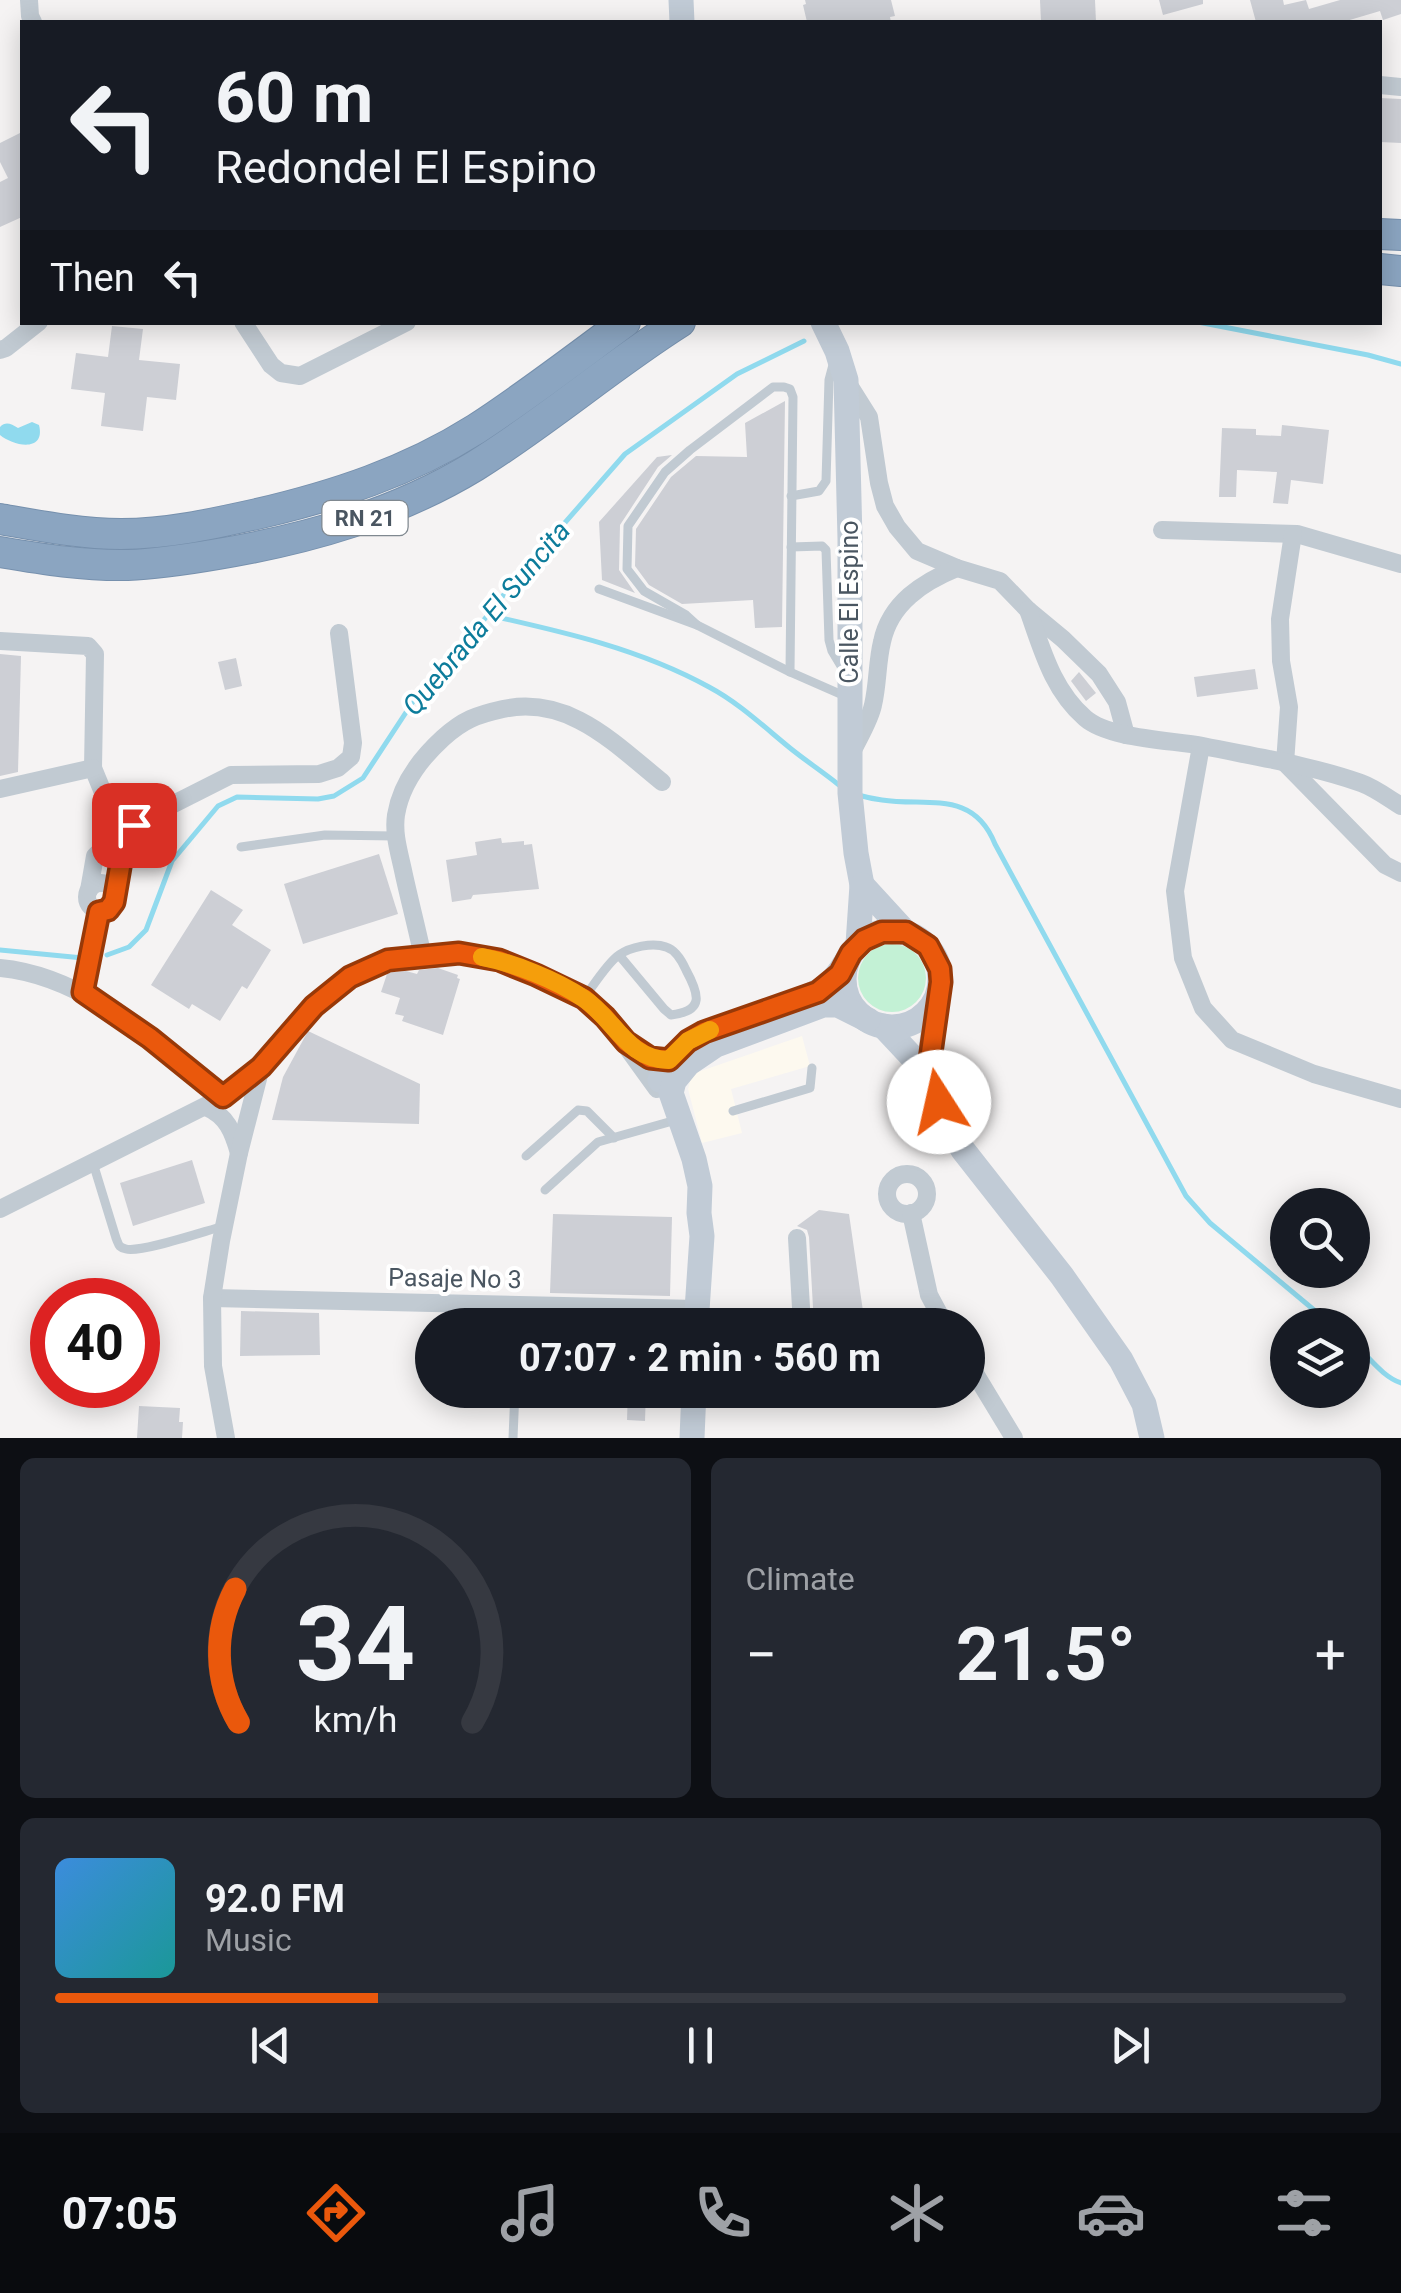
<!DOCTYPE html>
<meta charset="utf-8">
<style>
:root{--surface:#171b24;--page:#242831;--text:#f1f3f6;--muted:#9ea1a6;--line:#363941;--accent:#ea580c}
body{margin:0;font-family:Roboto,sans-serif;background:var(--page);color:var(--text);height:100vh;display:flex;flex-direction:column;font-size:38px;white-space:nowrap}
*{box-sizing:border-box;margin:0}
p{font-size:32px;color:var(--muted)}
.icon{flex:none;width:55px;height:55px;fill:none;stroke:currentColor;stroke-width:2;stroke-linecap:round;stroke-linejoin:round}
.map{position:relative;height:1438px;overflow:hidden}
.sheet{display:flex;flex-direction:column;gap:20px;padding:20px;background:#0d0f14;flex:1}
.sheet>*{flex:none}
.guide{position:absolute;left:20px;top:20px;width:1362px;height:305px;border-radius:0px;box-shadow:0 5px 25px #0003;background:#171b24;color:var(--text);overflow:hidden}
.buttons{position:absolute;left:1270px;top:1188px;display:grid;gap:20px}
.buttons a{display:grid;place-items:center;width:100px;height:100px;border-radius:50%;background:var(--surface);box-shadow:0 5px 25px #0003;font-size:50px}
.speed{position:absolute;left:30px;top:1278px;display:flex;gap:20px;font-size:50px;font-weight:700;text-align:center}
.speed>*{display:grid;place-content:center;width:130px;height:130px;border-radius:50%;background:var(--surface);box-shadow:0 5px 25px #0003;line-height:1}
.speed .limit{border:15px solid #d22;background:#fff;color:#111}
.pin{position:absolute;display:grid;place-items:center;width:85px;height:85px;color:#fff;margin:-42px;border-radius:20px;box-shadow:0 5px 15px #0006}
.me{position:absolute;width:110px;margin:-55px;rotate:350deg;stroke-linejoin:round;filter:drop-shadow(0 0 8px #0008)}
.turn{display:flex;align-items:center;gap:35px;height:210px;padding:0 30px;font-size:45px}
.turn .icon{width:130px;height:130px;stroke-width:2.5}
.turn b{display:block;font-size:70px;line-height:85px}
.then{display:flex;align-items:center;height:95px;padding:0 30px;background:#0003;gap:20px;font-size:38px}
.big{font-size:75px;font-weight:700;line-height:1.1}
.sheet .widget{flex:1;display:flex;flex-direction:column;justify-content:center;gap:15px;min-width:0;padding:0 35px;border-radius:15px;background:var(--page)}
.sheet .dial{align-items:center;gap:0}
.dial svg{height:260px;overflow:visible;fill:none;stroke:var(--line);stroke-width:7;stroke-linecap:round;text-anchor:middle}
.dial text{fill:var(--text);stroke:none}
.song{display:flex;align-items:center;gap:30px}
.cover{width:120px;height:120px;border-radius:15px;background:linear-gradient(135deg,hsl(210 70% 55%),hsl(180 70% 35%))}
.played{height:10px;border-radius:5px;background:linear-gradient(90deg,var(--accent) 25%,var(--line) 25%)}
.keys{display:flex;justify-content:space-around;direction:ltr}
.heat{display:flex;justify-content:space-between;align-items:center;font-size:55px;direction:ltr}
.sheet .tiles{flex:1;display:grid;gap:20px;grid-template-columns:1fr 1fr}
.widget:last-child{grid-column:span 2}
.trip{position:absolute;left:415px;top:1308px;width:570px;height:100px;border-radius:50px;background:var(--surface);box-shadow:0 5px 25px #0003;font-weight:700;line-height:100px;text-align:center}
.tab-bar{display:flex;height:160px;justify-content:space-around;align-items:center;background:#090b0e;color:var(--muted)}
.tab-bar .icon{width:70px;height:70px}
.tab-bar .active{color:var(--accent)}
.tab-bar b{font-size:45px;color:var(--text)}
.map>svg:first-child{display:block}
.commercial{fill:#fdf9ef}
.green{fill:#c3f1d5}
.water{fill:#90daee}
.lines{fill:none;stroke-linecap:round;stroke-linejoin:round}
.stream{stroke:#90daee;stroke-width:5}
.building{fill:#cdcfd5}
.highway-casing{stroke:#7690ad;stroke-width:32}
.lane{stroke:#c1cad2;stroke-width:9}
.street{stroke:#c1cad2;stroke-width:18}
.secondary{stroke:#c1cbd6;stroke-width:25}
.highway{stroke:#8ba5c1;stroke-width:30}
.route-casing{stroke:#983908;stroke-width:25}
.route{stroke:#ea580c;stroke-width:18}
.slow{stroke:#f59e0b;stroke-width:18}
.labels{text-anchor:middle;stroke-width:8;stroke-linejoin:round;paint-order:stroke}
.shield{fill:#fff;stroke:#808990;stroke-width:2.5}
.shield-label{font-size:22px;font-weight:bold;fill:#4a5661}
.street-label{font-size:25px;fill:#4a5661;stroke:#fff}
.water-label{font-size:28px;font-style:italic;fill:#0c7c9b;stroke:#fff}
</style>
<div class="map">
<svg width="1401" height="1438" viewBox="0 0 1401 1438">
<rect width="100%" height="100%" fill="#f5f3f3"/>
<!-- commercial -->
<path class="commercial" d="M802 1036 810 1066 731 1089 742 1133 702 1143 688 1089 692 1074Z"/>
<!-- green -->
<circle class="green" cx="892" cy="978" r="34"/>
<!-- water -->
<path class="water" d="M32 422 39 425C46 453 13 446 0 435V427C6 421 11 424 18 428Z"/>
<g class="lines">
<!-- stream -->
<g class="stream">
<path d="M1198 322 1368 355 1401 364"/>
<path d="M488 615C564 632 640 649 709 687 739 703 763 726 790 748 806 761 823 772 839 785"/>
<path d="M858 795C865 797 874 799 882 800 927 807 973 789 995 844L1186 1196 1210 1223 1332 1325"/>
<path d="M0 950 83 958"/>
<path d="M107 955 129 947 146 930 172 861 218 806 237 797 318 799 334 796 363 778 420 691 472 635 520 574 625 454 737 374 804 341"/>
<path d="M1352 1342C1369 1356 1381 1376 1401 1383"/>
</g>
</g>
<!-- building -->
<g class="building">
<path d="M805 0H891L895 16 890 17 891 22H807L803 5 806 4Z"/>
<path d="M1040 0H1095L1096 22H1041Z"/>
<path d="M1159 0H1203V4L1163 15Z"/>
<path d="M1250 0H1283L1284 5 1306 0 1309 9 1340 0H1401V14L1383 20 1380 11 1343 22H1256Z"/>
<path d="M1380 98 1401 99V143L1380 142Z"/>
<path d="M22 132V217L0 227V182L8 178 0 162V143Z"/>
<path d="M112 326 143 329 139 360 180 364 176 400 147 397 143 431 101 426 105 393 71 389 76 353 108 357Z"/>
<path d="M785 401 782 627 755 628 753 600 682 604 649 585 635 566 636 529 671 477 696 456 747 457 745 423Z"/>
<path d="M1282 425 1329 430 1323 484 1291 480 1288 504 1273 503 1277 472 1237 470 1236 497H1219L1222 428 1256 429V435L1281 436Z"/>
<path d="M672 455 658 467 620 525 619 570 635 593 602 580 599 522 657 457Z"/>
<path d="M0 654 21 656 18 772 0 776Z"/>
<path d="M236 658 242 686 225 690 218 662Z"/>
<path d="M1255 669 1258 689 1197 697 1194 677Z"/>
<path d="M1079 672 1096 693 1086 701 1071 681Z"/>
<path d="M501 838 502 843 524 841V845L532 844 539 889 473 895 471 899 452 902 446 860 477 855 475 842Z"/>
<path d="M379 854 398 914 303 944 284 884Z"/>
<path d="M211 890 243 910 232 925 271 950 247 989 242 986 220 1021 192 1004 189 1009 151 985Z"/>
<path d="M438 968 458 975 457 978 460 979 443 1035 402 1021 404 1016 395 1014 400 998 381 992 387 974 391 972 406 971 417 974 419 970Z"/>
<path d="M308 1031 420 1084 419 1124 272 1120 283 1077Z"/>
<path d="M192 1160 205 1203 133 1226 120 1183Z"/>
<path d="M819 1210 849 1214 865 1325H814L809 1237 807 1230 797 1226Z"/>
<path d="M553 1214 672 1217 670 1296 550 1293Z"/>
<path d="M241 1311 319 1313 320 1355 240 1356Z"/>
<path d="M628 1390H646L645 1421 627 1420Z"/>
<path d="M714 1390H750L749 1406 713 1404Z"/>
<path d="M139 1406 180 1408 179 1422H183L182 1438H137Z"/>
</g>
<g class="lines">
<!-- highway casing -->
<g class="highway-casing">
<g id="highway">
<path d="M1380 234 1401 235"/>
<path d="M1380 269 1401 271"/>
<path d="M0 519C40 526 81 534 121 534 167 534 212 524 257 514 334 496 408 472 476 429 527 396 576 358 625 322"/>
<path d="M0 552C42 559 85 566 128 565 158 564 189 559 218 554 308 539 396 514 475 466 546 422 609 367 680 322"/>
</g>
</g>
<!-- lane -->
<g class="lane">
<path d="M791 496 819 491 826 481 829 380 833 365"/>
<path d="M791 547 822 546 826 550 829 640 832 651 844 671"/>
<path d="M599 589 697 625 790 672 847 697"/>
<path d="M697 625 686 615 644 591 627 569 628 526 665 472 690 450 773 387H784L790 389 793 397 790 672"/>
<path d="M241 847 325 835 395 836"/>
<path d="M584 998C593 986 608 962 619 955 630 947 653 942 666 947 676 950 682 961 686 970 699 994 705 1011 671 1015L664 1009 619 955"/>
<path d="M733 1111 810 1088 812 1068"/>
<path d="M526 1156 578 1110 587 1111 614 1138"/>
<path d="M93 1163 116 1238C119 1245 118 1247 126 1249 141 1253 205 1231 224 1226"/>
<path d="M545 1190 598 1142 669 1122"/>
<path d="M525 1325 531 1315V1305"/>
<path d="M513 1438 515 1390"/>
</g>
<!-- street -->
<g class="street">
<path d="M29 0 30 16 33 22"/>
<path d="M1380 85 1401 87"/>
<path d="M243 322 271 365 281 373 300 376 407 322"/>
<path d="M0 350 6 348 39 322"/>
<path d="M847 382 869 417 879 483 885 506 897 527 917 551 957 568 1000 581 1028 610 1063 639 1099 674 1117 702 1126 735"/>
<path d="M1162 530 1297 534 1401 564"/>
<path d="M1293 534 1280 619 1281 661 1289 707 1285 763 1385 865 1401 873"/>
<path d="M1028 610C1042 649 1052 689 1085 718 1109 739 1171 740 1203 746 1256 757 1310 765 1361 783 1375 788 1388 798 1401 806"/>
<path d="M0 641 88 646 95 654 93 768 113 817"/>
<path d="M1201 746 1175 891 1183 958 1203 1008 1232 1040 1314 1074 1401 1099"/>
<path d="M854 748C861 734 870 719 873 705 878 684 877 662 882 642 890 603 923 582 957 568"/>
<path d="M0 789 93 768"/>
<circle cx="120" cy="830" r="15"/>
<path d="M134 824 231 775 319 774 338 768 351 757 353 743 339 633"/>
<circle cx="101" cy="897" r="14"/>
<path d="M89 890 95 856 110 841"/>
<path d="M114 893 119 878 123 845"/>
<path d="M423 957C417 929 410 902 404 875 400 855 393 835 396 815 401 784 420 759 443 738 463 720 476 715 503 709 569 695 615 744 662 782"/>
<path d="M0 968C87 976 157 1045 223 1097"/>
<path d="M83 992 99 912"/>
<path d="M206 1107C227 1116 233 1132 239 1153"/>
<circle cx="907" cy="1194" r="20"/>
<path d="M0 1209 223 1097 261 1067 314 1006 350 977 388 960 459 953 499 961 536 975 584 998 605 1017 657 1089"/>
<path d="M911 1213 929 1295 945 1325"/>
<path d="M797 1238 802 1325"/>
<path d="M212 1298 697 1309"/>
<path d="M968 1362 1014 1438"/>
<path d="M226 1438 213 1366 212 1298 221 1241 239 1153 261 1067"/>
</g>
<!-- secondary -->
<g class="secondary">
<path d="M681 0 682 22"/>
<path d="M823 322 837 351 846 380 850 539V793L856 853 862 885 858 944"/>
<path d="M862 885 906 933"/>
<circle cx="892" cy="979" r="48"/>
<path d="M797 1000C827 990 836 981 851 953"/>
<path d="M883 1026 928 1074 947 1122 963 1150 1062 1276 1121 1360 1144 1404 1152 1438"/>
<path d="M928 1074 938 995"/>
<path d="M660 1080C672 1048 695 1036 726 1025"/>
<path d="M696 1325 702 1236 699 1213 700 1186 694 1159 671 1093 674 1081 688 1064 716 1045 823 1005H838L868 1020"/>
<path d="M692 1438 694 1390"/>
</g>
<!-- highway -->
<use href="#highway" class="highway"/>
</g>
<g class="lines">
<!-- route casing -->
<g class="route-casing">
<path id="route" d="M134 825 132 840 124 844 114 902 108 910 99 912 83 992 150 1038 223 1097 261 1067 314 1006 350 977 388 960 459 953 499 960 536 975 584 998 605 1017 626 1042 650 1058 669 1060 688 1041 704 1032 818 992 840 974 851 953 864 940 882 932H906L928 946 940 969 941 982 928 1074 939 1102"/>
</g>
<!-- route -->
<use href="#route" class="route"/>
<!-- slow -->
<path class="slow" d="M482 957C514 963 556 980 583 998 614 1018 627 1060 669 1060L688 1041 710 1030"/>
</g>
<g class="labels">
<!-- shield labels -->
<rect class="shield" x="322.5" y="501" width="85" height="34" rx="8"/>
<g class="shield-label">
<text x="365" y="526">RN 21</text>
</g>
<!-- street labels -->
<g class="street-label">
<text transform="translate(849 602) rotate(-90)" y="9">Calle El Espino</text>
<text transform="translate(455 1278) rotate(1)" y="9">Pasaje No 3</text>
</g>
<!-- water labels -->
<g class="water-label">
<text transform="translate(486 618) rotate(-50)" y="10">Quebrada El Suncita</text>
</g>
</g>
</svg>
<div class="buttons">
<a><svg class="icon" aria-label="search" viewBox="0 0 24 24"><circle cx="10" cy="10" r="6"/><path d="M15 15l6 6"/></svg></a>
<a><svg class="icon" aria-label="layers" viewBox="0 0 24 24"><path d="M12 4l9 5-9 5-9-5zM3 14l9 5 9-5"/></svg></a>
</div>
<div class="speed"><div class="limit">40</div></div>
<div class="pin" style="left:134px;top:825px;background:#d93025"><svg class="icon" aria-label="arrive" viewBox="0 0 24 24"><path d="M6 21V4h12l-3 4 3 4H6"/></svg></div>
<svg class="me" style="left:939px;top:1102px" viewBox="-20 -20 40 40"><circle r="19" fill="#fff"/><path d="M0-13L10 11 0 6-10 11z" fill="#ea580c"/></svg>
<div class="trip">07:07 · 2 min · 560 m</div>
<div class="guide">
<div class="turn"><svg class="icon" aria-label="left" viewBox="0 0 24 24"><path d="M17 20v-9H6M10 6l-5 5 5 5"/></svg><div><b>60 m</b>Redondel El Espino</div></div>
<div class="then">Then<svg class="icon" aria-label="left" viewBox="0 0 24 24"><path d="M17 20v-9H6M10 6l-5 5 5 5"/></svg></div>
</div>
</div>
<section class="sheet">
<div class="tiles">
<div class="widget dial"><svg viewBox="0 0 100 80">
<path d="M14 69A42 42 0 1 1 86 69"/>
<path d="M14 69A42 42 0 0 1 13 28" stroke="#ea580c"/>
<text x="50" y="56" font-size="32" font-weight="700">34</text>
<text x="50" y="72" font-size="11">km/h</text>
</svg></div>
<div class="widget"><p>Climate</p>
<div class="heat"><a>−</a><b class="big">21.5°</b><a>+</a></div>
</div>
<div class="widget">
<div class="song"><i class="cover"></i><div><b>92.0 FM</b><p>Music</p></div></div>
<div class="played"></div>
<div class="keys"><svg class="icon" aria-label="previous" viewBox="0 0 24 24"><path d="M18 5L8 12l10 7zM5 5v14"/></svg><svg class="icon" aria-label="pause" viewBox="0 0 24 24"><path d="M8 5v14M16 5v14"/></svg><svg class="icon" aria-label="next" viewBox="0 0 24 24"><path d="M6 5l10 7-10 7zM19 5v14"/></svg></div>
</div>
</div>
</section>
<nav class="tab-bar">
<b>07:05</b>
<svg class="icon active" aria-label="directions" viewBox="0 0 24 24"><path d="M12 3l9 9-9 9-9-9zM9 14v-3h6M13 9l2 2-2 2"/></svg>
<svg class="icon" aria-label="music" viewBox="0 0 24 24"><path d="M9 18V5l10-2v13"/><circle cx="6" cy="18" r="3"/><circle cx="16" cy="16" r="3"/></svg>
<svg class="icon" aria-label="phone" viewBox="0 0 24 24"><path d="M5 4h4l2 5-3 2q2 4 5 5l2-3 5 2v4C11 20 4 13 5 4z"/></svg>
<svg class="icon" aria-label="climate" viewBox="0 0 24 24"><path d="M12 3v18M4 7l16 10M4 17L20 7"/></svg>
<svg class="icon" aria-label="car" viewBox="0 0 24 24"><path d="M5 17H2v-5l4-1 3-4h7l3 4 3 1v5h-3M9 17h6M6 11h13"/><circle cx="7" cy="17" r="2"/><circle cx="17" cy="17" r="2"/></svg>
<svg class="icon" aria-label="filters" viewBox="0 0 24 24"><path d="M4 7h16M4 17h16"/><circle cx="9" cy="7" r="2"/><circle cx="15" cy="17" r="2"/></svg>
</nav>
